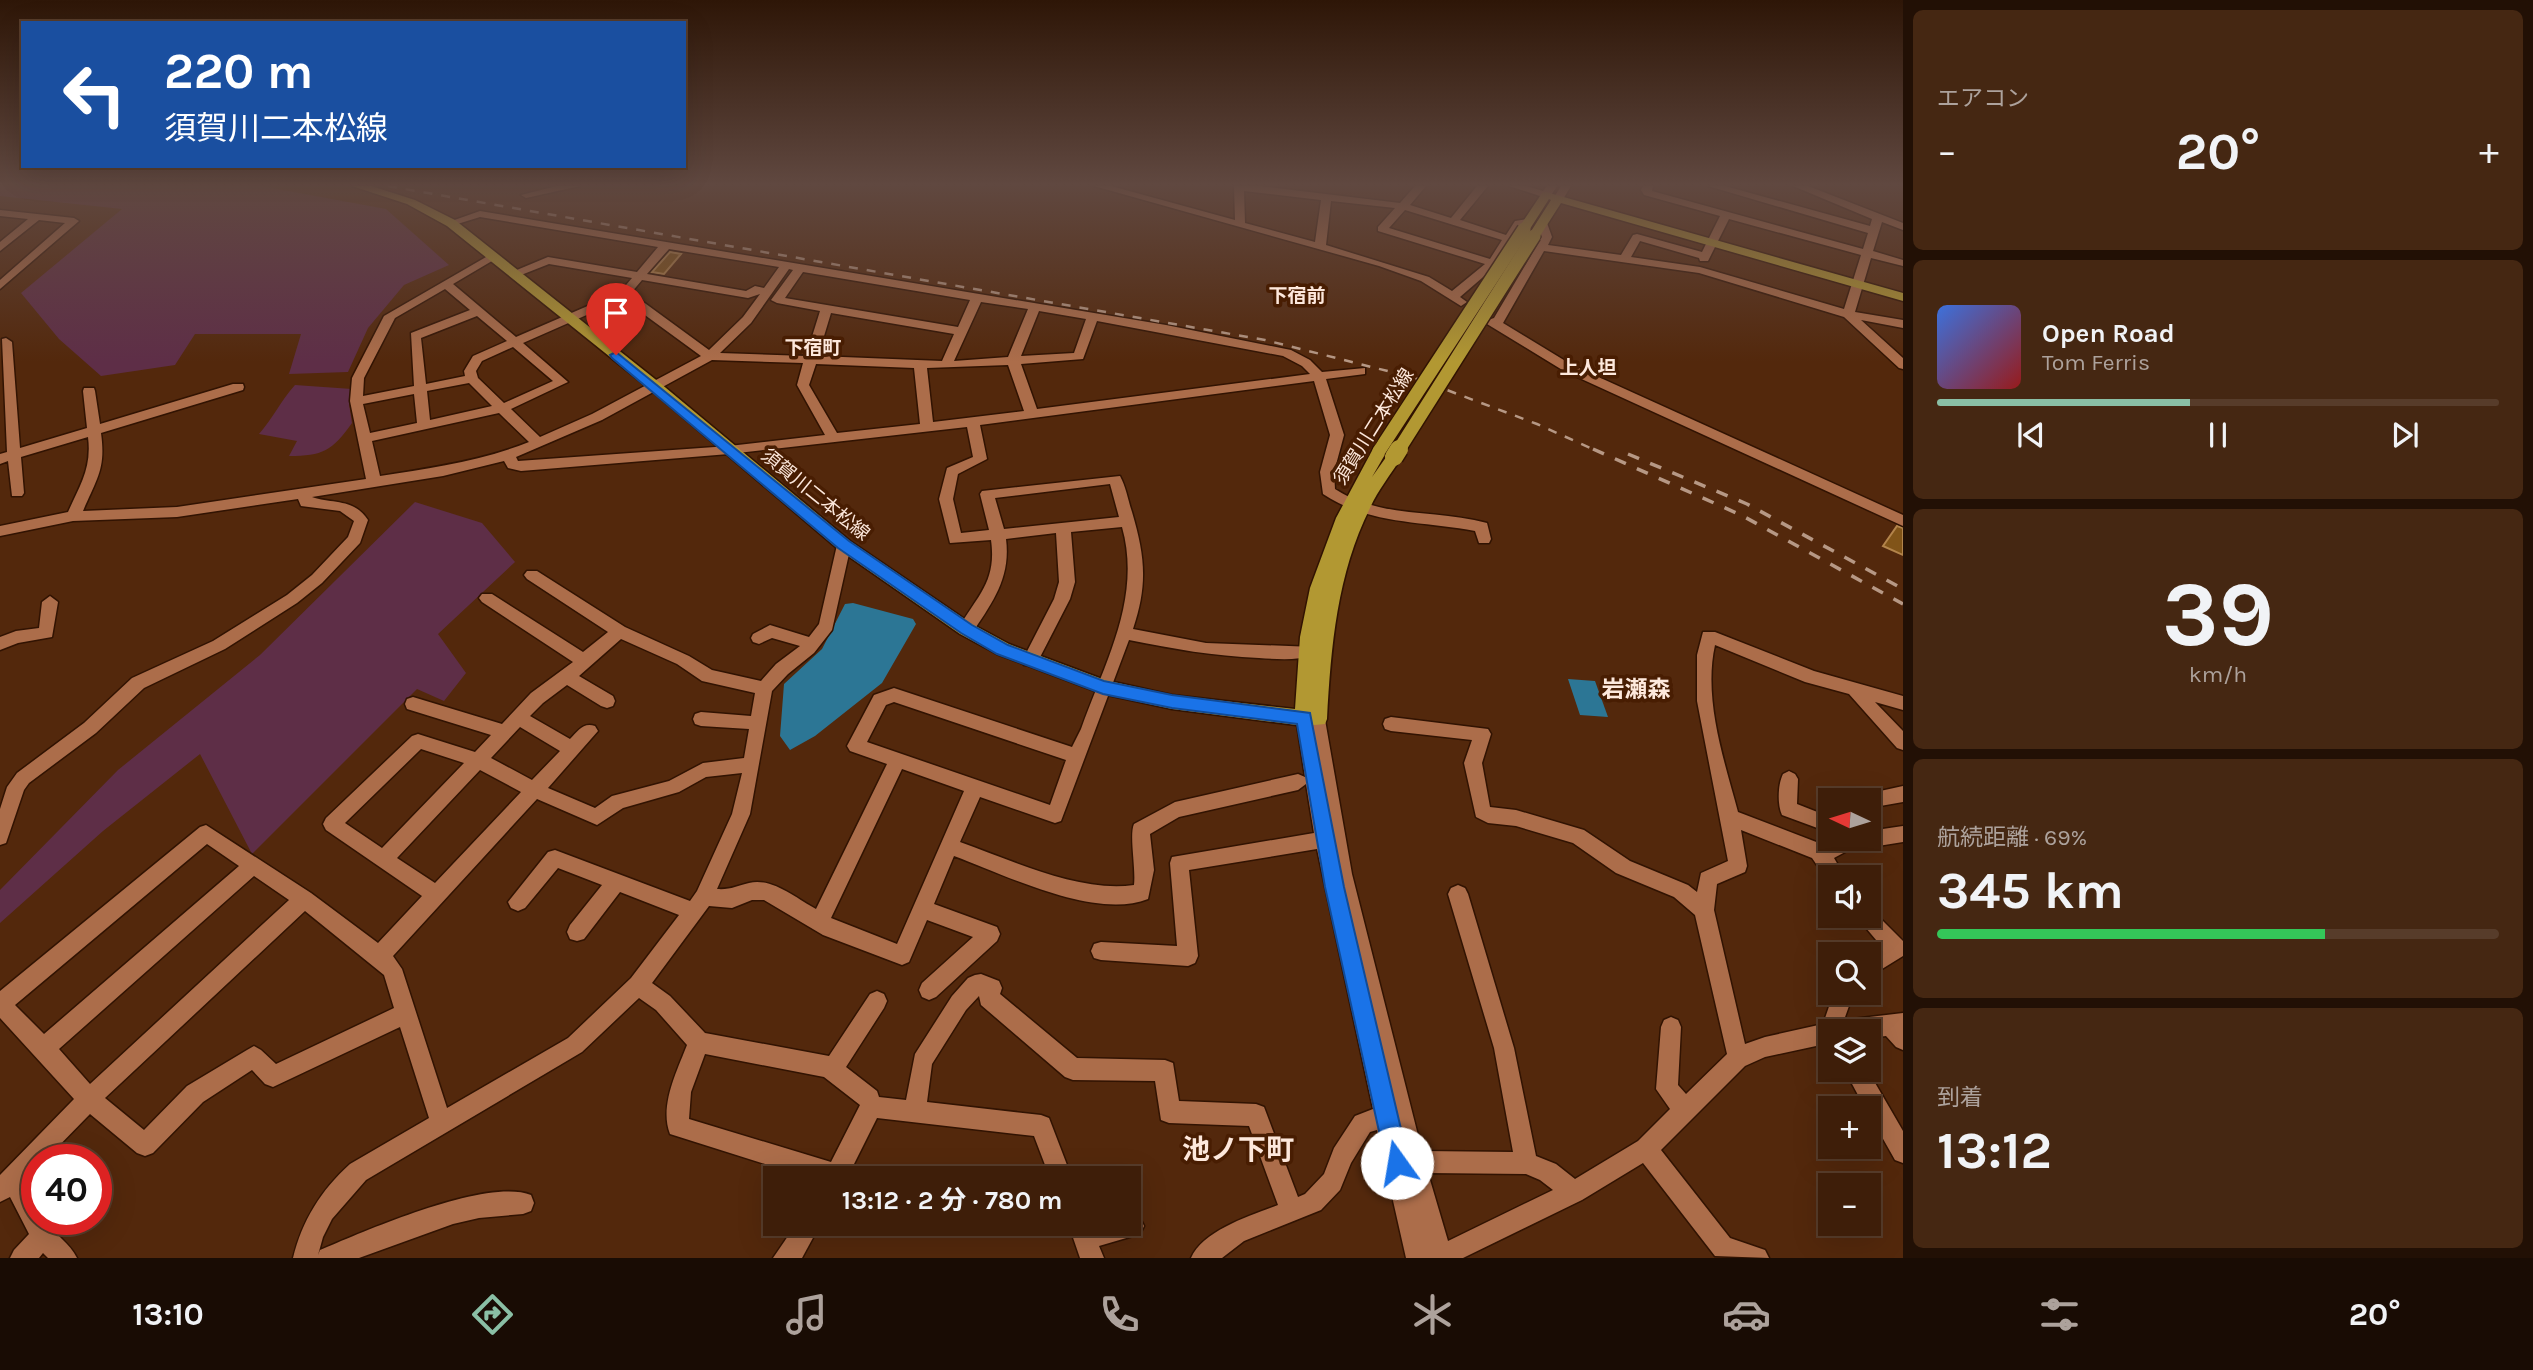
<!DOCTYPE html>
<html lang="ja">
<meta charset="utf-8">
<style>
:root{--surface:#3e1e09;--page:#452712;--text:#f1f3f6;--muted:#ada29c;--line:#573c2a;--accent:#8abfa5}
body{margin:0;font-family:Karla,"Noto Sans JP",sans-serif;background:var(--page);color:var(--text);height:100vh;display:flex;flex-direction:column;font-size:26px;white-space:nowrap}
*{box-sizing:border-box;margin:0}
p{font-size:23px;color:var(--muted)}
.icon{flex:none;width:38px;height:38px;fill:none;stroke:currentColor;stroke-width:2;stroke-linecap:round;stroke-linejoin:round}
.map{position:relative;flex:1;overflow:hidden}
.side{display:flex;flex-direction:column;gap:10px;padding:10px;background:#221005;width:630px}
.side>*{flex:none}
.guide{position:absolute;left:21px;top:21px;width:665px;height:147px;border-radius:0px;box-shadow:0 7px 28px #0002,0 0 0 2px var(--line);background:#1a4fa0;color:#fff;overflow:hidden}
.needle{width:46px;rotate:274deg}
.controls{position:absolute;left:1818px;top:788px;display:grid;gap:14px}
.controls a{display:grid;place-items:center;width:63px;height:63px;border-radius:0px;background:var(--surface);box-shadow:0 7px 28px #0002,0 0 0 2px var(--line);font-size:35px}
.speed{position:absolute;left:21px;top:1144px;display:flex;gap:14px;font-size:35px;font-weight:700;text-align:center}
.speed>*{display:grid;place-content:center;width:91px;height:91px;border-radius:50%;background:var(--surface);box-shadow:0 7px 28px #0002,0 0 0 2px var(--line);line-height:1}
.speed .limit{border:10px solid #d22;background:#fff;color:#111}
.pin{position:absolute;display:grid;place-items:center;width:60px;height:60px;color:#fff;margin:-72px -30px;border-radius:50% 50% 50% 0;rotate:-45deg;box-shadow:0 0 7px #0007}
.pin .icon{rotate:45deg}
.me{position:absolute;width:77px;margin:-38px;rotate:347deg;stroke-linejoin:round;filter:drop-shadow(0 0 5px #0008)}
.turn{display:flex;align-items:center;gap:24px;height:147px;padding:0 28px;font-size:32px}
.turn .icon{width:91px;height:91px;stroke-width:2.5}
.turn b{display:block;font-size:49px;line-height:60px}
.big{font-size:52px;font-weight:700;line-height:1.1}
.side .tile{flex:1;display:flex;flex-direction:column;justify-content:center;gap:10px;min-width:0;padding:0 24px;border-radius:10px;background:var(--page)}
.side .dial{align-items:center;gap:0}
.dial b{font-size:91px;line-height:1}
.song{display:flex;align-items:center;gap:21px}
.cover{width:84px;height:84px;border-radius:10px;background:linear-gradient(135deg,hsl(220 70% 55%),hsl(0 70% 35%))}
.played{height:7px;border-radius:4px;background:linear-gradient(90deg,var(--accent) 45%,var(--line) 45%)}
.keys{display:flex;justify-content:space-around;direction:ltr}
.heat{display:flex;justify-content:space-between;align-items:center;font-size:38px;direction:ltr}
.charge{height:10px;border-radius:5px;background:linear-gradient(90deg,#34c759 69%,var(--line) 0)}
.trip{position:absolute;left:763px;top:1166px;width:378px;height:70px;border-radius:0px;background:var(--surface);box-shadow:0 7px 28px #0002,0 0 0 2px var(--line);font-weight:700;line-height:70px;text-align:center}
.menu{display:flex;height:112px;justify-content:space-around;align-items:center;background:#190c04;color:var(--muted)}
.menu .icon{width:49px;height:49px}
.menu .current{color:var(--accent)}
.menu b{font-size:32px;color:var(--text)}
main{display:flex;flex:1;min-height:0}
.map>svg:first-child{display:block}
.green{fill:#5e2e47}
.water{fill:#2c7695}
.building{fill:#815418;stroke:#b3844b;stroke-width:2}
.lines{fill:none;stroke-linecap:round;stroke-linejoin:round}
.minor-casing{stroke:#311302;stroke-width:3}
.major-casing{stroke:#311302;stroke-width:3}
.minor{fill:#ac6d4a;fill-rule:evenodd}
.major{fill:#b29832;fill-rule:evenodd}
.rail-far1{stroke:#b69885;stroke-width:2.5;stroke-dasharray:9 9;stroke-linecap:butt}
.rail{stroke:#b69885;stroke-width:3.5;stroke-dasharray:12 12;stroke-linecap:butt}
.major-bridge-far1-casing{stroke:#311302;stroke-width:16;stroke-linecap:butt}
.major-bridge-casing{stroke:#311302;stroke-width:21;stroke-linecap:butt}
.major-bridge-far1{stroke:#b29832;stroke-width:13}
.major-bridge{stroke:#b29832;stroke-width:18}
.route{fill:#1a73e8;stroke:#114b97;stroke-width:2}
.labels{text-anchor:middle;stroke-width:7;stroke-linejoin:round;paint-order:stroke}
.far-quarter-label{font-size:19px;font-weight:bold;fill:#fde8dc;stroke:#481d02}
.street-label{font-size:19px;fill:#fde8dc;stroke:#481d02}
.quarter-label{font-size:23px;font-weight:bold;fill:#fde8dc;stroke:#481d02}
.near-quarter-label{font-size:28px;font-weight:bold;fill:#fde8dc;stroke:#481d02}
</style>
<main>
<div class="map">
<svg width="1903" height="1258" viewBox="0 0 1903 1258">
<rect width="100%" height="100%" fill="#53280c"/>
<!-- green -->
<g class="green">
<path d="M0 186H261L386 209 449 265 404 285 368 328 348 372 289 374 301 334H195L175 365 101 376 59 339 21 293 122 209 0 196Z"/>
<path d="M295 385 352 389 349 404 352 423C332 451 323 456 289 456L297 441 259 434C273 418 280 402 295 385Z"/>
<path d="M415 502 482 523 515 562 438 634 466 673 444 701 417 689 252 854 200 754 103 831 0 923V890L118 770 260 655Z"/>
</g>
<!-- water -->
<g class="water">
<path d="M853 603 913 619 916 624 882 683 815 736 790 750 780 736 784 684 822 649 845 604Z"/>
<path d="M1568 679 1595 681 1608 717 1580 715Z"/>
</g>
<!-- building -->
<g class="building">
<path d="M670 252 681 254 664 274 652 272Z"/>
<path d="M1897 526 1903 528V555L1883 546Z"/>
</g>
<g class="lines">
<!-- minor casing -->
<g class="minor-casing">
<g id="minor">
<path d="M557 186H580L526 198 521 195Z"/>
<path d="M1094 186H1111L1235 220 1234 186H1259L1400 203 1415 186H1426L1410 205 1451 218 1477 186H1488L1460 220 1506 235 1515 221 1528 219 1533 222 1523 226 1497 265 1460 297 1467 302 1461 306 1421 281 1379 266ZM1244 191 1321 200 1315 242 1245 223ZM1331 201 1395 208 1378 227V231L1485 264 1452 291 1429 277 1326 245ZM1405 210 1502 240 1490 259 1389 228Z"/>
<path d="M1509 186H1526L1543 191 1547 186H1557L1550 197 1546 198Z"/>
<path d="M1561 186H1571L1562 201H1554L1553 199Z"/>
<path d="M1643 186H1653L1652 191 1863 249 1868 233 1708 186H1725L1870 226 1872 219 1793 186H1808L1903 223V230L1882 222 1873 251 1903 260V266L1871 258 1855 312 1903 320V328L1861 320 1903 358V369L1899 368 1844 317 1699 273 1544 251 1503 323 1572 365 1903 515V526L1564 371 1487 324 1485 321 1494 318 1542 237 1537 223 1538 221 1547 223 1552 237 1548 245 1621 255 1633 235 1637 234 1702 252 1720 216 1644 195 1641 190ZM1729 219 1861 255 1844 309 1700 267 1631 257 1640 241 1699 258 1700 261H1708Z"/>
<path d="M0 210 74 218 79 221 0 289V280L65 223 39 220 0 251V242L28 219 0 216Z"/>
<path d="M480 211 1166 325 1291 350 1310 360 1322 372 1365 368V374L1326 379 1344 435 1334 472 1335 489C1381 519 1436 509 1487 523L1491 539 1489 543H1479L1475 531C1423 521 1369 525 1323 494L1320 472 1330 435 1314 381 980 425 987 459 958 474 953 499 961 533 989 530 980 494 982 491 1120 476C1126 487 1128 500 1132 512 1145 556 1148 585 1133 629L1206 643 1314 647 1316 651 1314 655C1296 661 1277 659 1259 658 1213 656 1174 649 1129 640L1061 821 1055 823 980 797 960 842C1011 860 1079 893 1134 885 1136 868 1129 835 1134 824L1175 802 1298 774 1305 777 1296 718 1298 713 1304 711 1311 716 1318 712 1324 714 1352 874 1422 1151 1513 1152 1494 1048 1448 894 1451 888 1458 885 1465 888 1468 894 1514 1048 1536 1156 1556 1164 1575 1179 1638 1141 1670 1109 1656 1089 1661 1027 1664 1020 1671 1017 1678 1020 1681 1027 1678 1085 1686 1094 1727 1054 1695 915 1674 897 1616 873 1573 843 1516 826 1488 823 1476 817 1464 763 1472 740 1391 731 1385 729 1383 724 1385 719 1391 717 1488 729 1491 734 1482 763 1490 807 1516 810 1584 830 1630 861 1688 885 1697 892 1701 873 1728 861 1697 701V655L1703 632H1715L1814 671 1903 696V710L1875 702 1903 731V750L1897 748 1849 694 1805 682 1715 645C1703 699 1724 760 1738 812L1824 845 1836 838H1869V831L1903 826V842L1847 851 1834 858 1845 877H1830V884L1812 858 1741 830 1747 866 1745 872 1717 884 1714 910 1745 1044 1765 1037 1823 1024 1834 992H1854L1844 1020 1903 1013V1050L1896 1047 1886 1036 1869 1038V1031H1830V1043L1765 1057 1745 1066 1661 1150 1730 1238 1765 1250 1769 1258 1715 1256 1643 1163 1582 1200 1463 1258H1406L1377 1130 1370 1132 1351 1163 1340 1190 1321 1210 1244 1241 1222 1258H1191C1203 1230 1252 1215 1278 1205L1249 1126 1169 1123 1161 1120 1155 1081 1073 1080 1065 1077 981 1005 979 996 966 1010 932 1064 927 1102 1041 1115 1049 1118 1072 1178H1050L1034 1136 877 1118 847 1178H809L670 1134C659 1106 677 1071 687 1045L656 1010 639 998 582 1052 366 1180 332 1219 323 1237 318 1255 320 1250C364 1231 488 1177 531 1195L534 1203 531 1211 523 1214 479 1218 453 1224 359 1258H293C302 1221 321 1190 350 1164L429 1118 400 1027 273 1087 265 1084 252 1070 203 1102 153 1153 145 1156 137 1153 90 1114 45 1160H37V1169L26 1180 37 1201V1220H47C54 1235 70 1243 77 1258H48L43 1253 39 1258H10L14 1250 29 1234 10 1197 0 1202V1175L74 1099 0 1018V991L200 827 206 825 311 893 378 943 422 896 326 830 323 824 326 818 412 736 418 734 475 752 491 735 407 709 405 704 407 699 413 697 502 724 531 693 573 662 482 602 479 598 482 594H492L583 652 608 632 527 579 524 575 527 571H537L625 627 689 656 712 670 761 681 776 664 800 646 772 638 759 644 753 642 751 638 753 634 770 625 809 637 819 624 837 545 844 540 849 541 851 545 832 630 814 653 788 674 772 691 750 814 717 889C730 890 737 886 749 883 772 877 797 899 816 909L887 764 850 751 847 746 874 695 894 688 1072 747 1081 729C1105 662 1142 598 1122 527L1071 532 1075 582 1070 599 1036 665H1024L1022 661 1054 599 1059 582 1056 533 1006 539C1011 578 992 603 972 633H960L958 629C977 596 997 582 991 540L950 543 939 499 947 468 973 457 967 427 729 454 521 471 508 468 504 461 443 476 312 497C332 504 354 498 368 520L360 543 322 583 297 603 225 649 144 688 96 733 29 783 24 790 6 843 0 845V809L7 787 17 773 84 723 132 678 213 641 287 595 312 575 348 537 354 521 340 511 301 506 298 499 177 517 73 521 0 536V526L68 512C80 485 92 468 88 437L21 457 24 493 22 496H12L8 461 0 464V454L7 452 2 339 6 338 12 342 20 448 87 428 83 391 84 388H94L95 391 100 424 233 384H243L244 387 243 390 101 433C106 469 97 478 83 511L177 507 366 479 350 401 352 378 384 316 493 253 497 254V258L453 284 516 337 620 292 632 278 549 264 516 277 510 274 512 272 548 257 637 272 658 247 480 217 451 226 446 223ZM669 249 779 267 764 288 755 286 746 291 647 274ZM789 269 793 270 771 300 777 303 820 311 806 356 720 353 751 323ZM803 272 970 300 958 327 785 298ZM642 280 748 298 760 294 743 317 709 350 631 293ZM445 289 470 310 411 333 414 386 363 396 364 378 395 318ZM623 299 701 356 592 414 540 437 511 409 568 382 523 343ZM981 302 1028 309 1008 357 954 361ZM1039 311 1086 319 1074 353 1021 356ZM831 313 954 334 942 361 818 356ZM477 316 507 341 473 356 464 371 465 376 426 384 421 338ZM1097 321 1283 356 1302 366 1310 374 1037 409 1021 364 1083 359ZM513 347 553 381 504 403 478 378 476 371 482 361ZM712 360 803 363 797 385 825 435 729 446 518 461 516 457 602 420ZM816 364 914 368 920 424 837 433 809 385ZM1008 365 1024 411 933 422 927 368ZM469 383 492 406 430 420 427 391ZM414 394 417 423 370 433 363 404ZM499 413 529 442C481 461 430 468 380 476L372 441ZM1110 484 1119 517 1004 529 995 498ZM621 639 677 664 702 681 755 693 751 716 701 712 695 714 693 719 695 724 701 726 749 729 744 758 703 763 669 781 612 796 595 808 548 788 598 731 595 726C583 722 578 731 570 739L530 716 543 703 567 685 601 706 607 708 613 706 615 701 613 696 579 676ZM894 702 1066 760 1050 805 867 742 886 705ZM520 727 560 751 532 780 491 758ZM421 749 464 763 382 848 345 823ZM902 769 964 791 897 944 831 918ZM480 770 521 792 435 883 397 858ZM742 773 732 814 697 891 690 901 555 850 548 852 508 902 511 908 518 911 525 908 558 868 602 885 570 925 567 932 570 939 577 941 584 939 620 892 679 915 631 978 568 1038 447 1108 402 969 393 956 537 799 597 825 623 808 679 792 706 777ZM1306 784 1314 833 1172 857 1170 863 1177 946 1101 942 1094 944 1091 951 1094 958 1101 960 1188 966 1195 963 1198 956 1189 870 1317 849 1373 1109 1355 1116 1334 1148 1324 1174 1305 1194 1298 1197 1264 1107 1256 1104 1179 1101 1173 1063 1165 1060 1077 1058 1000 994 1002 988 999 981 981 974 975 975 968 978 952 996 915 1054 906 1100 879 1097 877 1091 846 1067 884 1008 887 1001 884 994 877 991 870 994 829 1056 705 1033 670 996 652 983 709 906 732 908 752 900H764L823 935 902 965 909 962 927 920 973 937 922 983 919 990 922 997 929 1000 936 997 997 941 1000 934 997 927 934 904 954 856C1005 875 1095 920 1148 899L1154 870 1150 834 1179 817 1298 790ZM207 844 239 866 44 1034 15 1005ZM254 876 289 900 90 1084 59 1049ZM305 911 384 975 394 1008 276 1064 261 1050 254 1046 247 1050 187 1086 144 1130 105 1098ZM705 1054 824 1077 860 1105 831 1162 689 1119 691 1092ZM1428 1173 1526 1174 1540 1180 1553 1190 1448 1241Z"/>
<path d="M50 596 58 602 52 637 18 643 0 650V637L16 631 39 628 42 602Z"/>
<path d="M1789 771 1795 774 1798 779 1797 804 1830 817 1832 838 1824 837 1820 829 1782 815C1777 804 1778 784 1783 774Z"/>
<path d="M1903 786V802L1869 808V800H1859L1862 795Z"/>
<path d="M1869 907 1903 941V956L1869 977V956L1882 947 1855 915H1869Z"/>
<path d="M1844 1069H1867L1903 1131V1163L1895 1160 1869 1114V1108H1865Z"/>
<path d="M1132 1214 1140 1218 1144 1226 1140 1234 1099 1246 1104 1258H1080L1068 1223H1129V1215Z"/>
<path d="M797 1223H821L802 1258H773Z"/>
</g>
</g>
<!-- major casing -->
<g class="major-casing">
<g id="major">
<path d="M352 186H371L415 200 455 220 660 383 850 541 972 624 1009 644 1105 680 1172 695 1295 709 1300 637 1310 588 1336 518 1374 447 1379 446 1387 451 1372 477 1389 453H1399L1402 457C1391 474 1378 490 1370 508 1337 574 1331 646 1327 719L1325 724 1304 726 1172 709 1103 694 997 654 960 634 838 549 650 389 447 226 407 204Z"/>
<path d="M1546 192 1903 293V301L1561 203 1538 239H1530L1528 236 1551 200 1549 199 1528 232 1518 229 1542 193Z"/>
</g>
</g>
<!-- minor -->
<use href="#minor" class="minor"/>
<!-- major -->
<use href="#major" class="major"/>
<!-- rail-far1 -->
<path class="rail-far1" d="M388 186 1265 340 1415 378 1537 424 1597 451"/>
<!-- rail -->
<g class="rail">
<path d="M1593 449 1741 515 1903 604"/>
<path d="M1628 454 1747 504 1903 589"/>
</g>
<!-- major-bridge-far1 casing -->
<g class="major-bridge-far1-casing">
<g id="major-bridge-far1">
<path d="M1379 451 1524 229"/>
<path d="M1398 451 1534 236"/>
</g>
</g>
<!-- major-bridge casing -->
<g class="major-bridge-casing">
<path id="major-bridge" d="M1394 457 1399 449"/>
</g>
<!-- major-bridge-far1 -->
<use href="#major-bridge-far1" class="major-bridge-far1"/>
<!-- major-bridge -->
<use href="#major-bridge" class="major-bridge"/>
</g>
<!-- sky -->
<linearGradient id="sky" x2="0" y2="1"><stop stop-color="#2e1607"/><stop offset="0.51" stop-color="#604840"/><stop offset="1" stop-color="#604840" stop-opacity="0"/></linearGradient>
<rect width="1903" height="362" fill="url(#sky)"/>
<!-- route -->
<path class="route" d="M616 352 849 541 972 625 1008 645 1104 681 1172 695 1310 713 1344 887 1409 1163 1405 1171 1397 1174 1389 1171 1386 1163 1325 887 1297 724 1172 708 1103 694 997 654 961 633 838 548 612 358 610 355Z"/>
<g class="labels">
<!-- far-quarter labels -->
<g class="far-quarter-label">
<text x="1297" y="302">下宿前</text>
<text x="813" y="354">下宿町</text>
<text x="1588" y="374">上人坦</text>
</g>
<!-- street labels -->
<g class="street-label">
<text transform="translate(1373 426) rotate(-58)" y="7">須賀川二本松線</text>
<text transform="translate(816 494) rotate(39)" y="7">須賀川二本松線</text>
</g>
<!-- quarter labels -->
<g class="quarter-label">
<text x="1636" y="697">岩瀬森</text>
</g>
<!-- near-quarter labels -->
<g class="near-quarter-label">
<text x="1238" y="1159">池ノ下町</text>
</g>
</g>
</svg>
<div class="controls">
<a><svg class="needle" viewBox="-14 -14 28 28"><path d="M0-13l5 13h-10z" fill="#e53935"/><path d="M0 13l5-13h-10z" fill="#ada29c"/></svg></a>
<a><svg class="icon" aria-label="sound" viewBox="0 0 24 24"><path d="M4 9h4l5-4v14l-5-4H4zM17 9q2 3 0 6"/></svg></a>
<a><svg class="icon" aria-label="search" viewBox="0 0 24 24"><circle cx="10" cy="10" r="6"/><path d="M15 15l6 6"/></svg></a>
<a><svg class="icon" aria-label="layers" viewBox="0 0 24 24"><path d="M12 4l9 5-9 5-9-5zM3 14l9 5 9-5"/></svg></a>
<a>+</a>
<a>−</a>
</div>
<div class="speed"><div class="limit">40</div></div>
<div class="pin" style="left:616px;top:355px;background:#d93025"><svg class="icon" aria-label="arrive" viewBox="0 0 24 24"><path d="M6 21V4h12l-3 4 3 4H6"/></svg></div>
<svg class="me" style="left:1397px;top:1163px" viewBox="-20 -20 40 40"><circle r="19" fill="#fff"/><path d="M0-13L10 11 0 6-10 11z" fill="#1a73e8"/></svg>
<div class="trip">13:12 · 2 分 · 780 m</div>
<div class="guide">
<div class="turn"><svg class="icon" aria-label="left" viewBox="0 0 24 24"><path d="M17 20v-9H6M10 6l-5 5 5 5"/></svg><div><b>220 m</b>須賀川二本松線</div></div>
</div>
</div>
<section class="side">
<div class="tile"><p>エアコン</p>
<div class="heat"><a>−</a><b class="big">20°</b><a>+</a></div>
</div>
<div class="tile">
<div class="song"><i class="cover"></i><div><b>Open Road</b><p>Tom Ferris</p></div></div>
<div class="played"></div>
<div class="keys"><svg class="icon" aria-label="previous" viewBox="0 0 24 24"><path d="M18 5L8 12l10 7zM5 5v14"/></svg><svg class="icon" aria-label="pause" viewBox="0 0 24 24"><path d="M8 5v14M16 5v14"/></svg><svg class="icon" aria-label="next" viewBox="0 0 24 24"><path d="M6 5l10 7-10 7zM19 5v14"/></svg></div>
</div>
<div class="tile dial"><b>39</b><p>km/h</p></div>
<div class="tile"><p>航続距離 · 69%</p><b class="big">345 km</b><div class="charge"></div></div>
<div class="tile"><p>到着</p><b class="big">13:12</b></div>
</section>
</main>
<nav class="menu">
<b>13:10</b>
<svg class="icon current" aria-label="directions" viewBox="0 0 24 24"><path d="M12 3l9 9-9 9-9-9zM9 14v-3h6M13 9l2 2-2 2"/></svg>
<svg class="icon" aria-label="music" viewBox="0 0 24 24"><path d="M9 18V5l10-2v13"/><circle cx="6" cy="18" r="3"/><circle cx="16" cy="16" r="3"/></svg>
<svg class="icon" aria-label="phone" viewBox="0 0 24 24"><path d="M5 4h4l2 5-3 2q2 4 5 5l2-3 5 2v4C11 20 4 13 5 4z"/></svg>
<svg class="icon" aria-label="climate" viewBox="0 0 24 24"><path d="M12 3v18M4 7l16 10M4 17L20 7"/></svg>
<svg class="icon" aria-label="car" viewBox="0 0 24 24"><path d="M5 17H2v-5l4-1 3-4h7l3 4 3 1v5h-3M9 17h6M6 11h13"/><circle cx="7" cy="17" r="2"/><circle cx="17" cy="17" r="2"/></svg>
<svg class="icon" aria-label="filters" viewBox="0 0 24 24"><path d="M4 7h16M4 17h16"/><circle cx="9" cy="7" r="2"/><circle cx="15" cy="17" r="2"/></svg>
<b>20°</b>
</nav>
